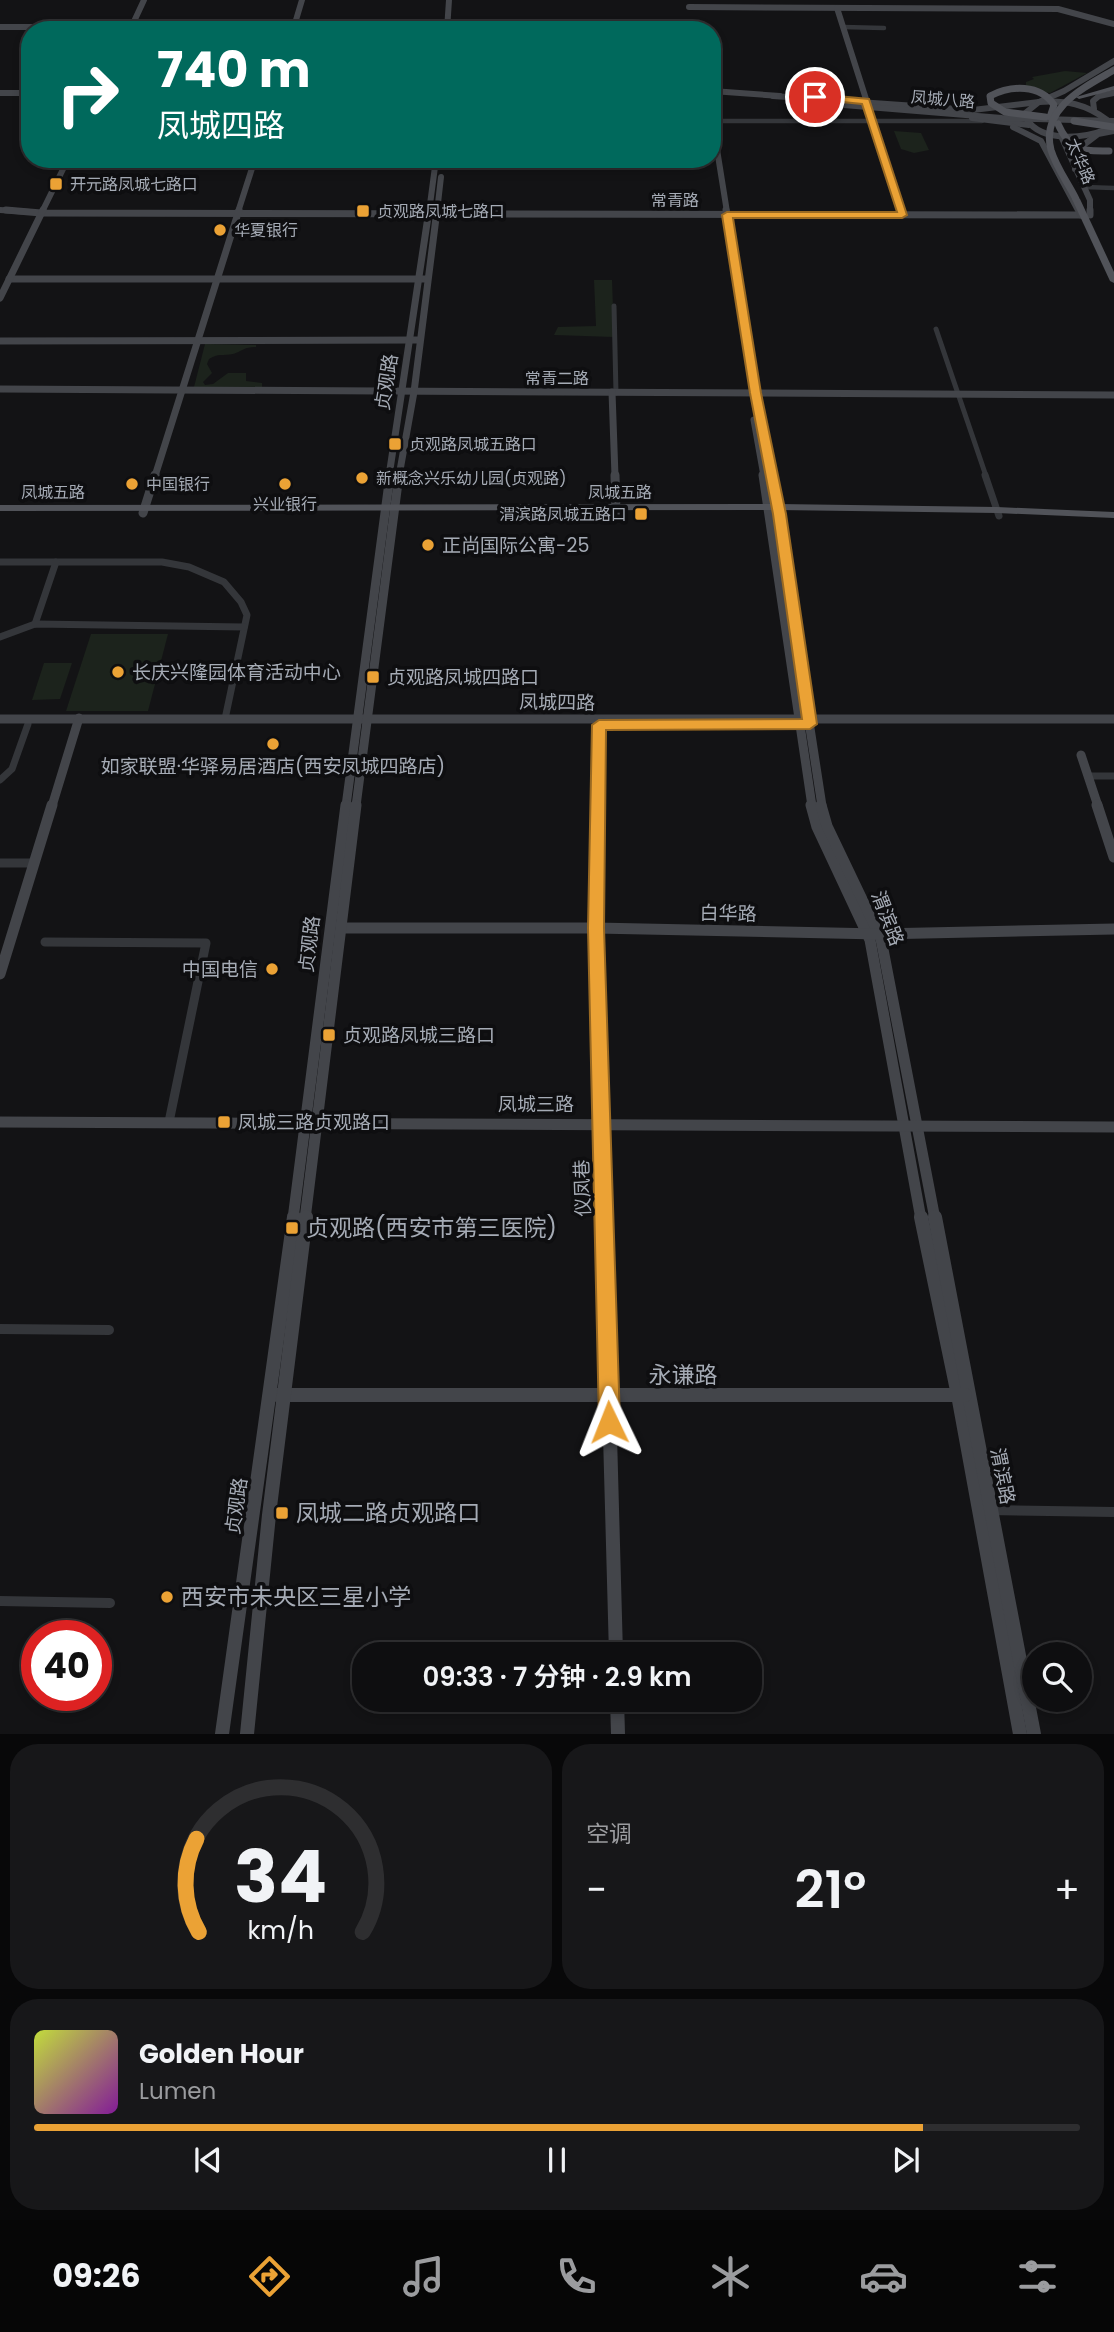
<!DOCTYPE html>
<html lang="zh">
<meta charset="utf-8">
<style>
:root{--surface:#0e0e10;--page:#171719;--text:#f1f3f6;--muted:#9b9c9f;--line:#2e2e30;--accent:#eba235}
body{margin:0;font-family:Poppins,"Noto Sans SC",sans-serif;background:var(--page);color:var(--text);height:100vh;display:flex;flex-direction:column;font-size:26px;white-space:nowrap}
*{box-sizing:border-box;margin:0}
p{font-size:23px;color:var(--muted)}
.icon{flex:none;width:38px;height:38px;fill:none;stroke:currentColor;stroke-width:2;stroke-linecap:round;stroke-linejoin:round}
.map{position:relative;height:1734px;overflow:hidden}
.sheet{display:flex;flex-direction:column;gap:10px;padding:10px;background:#080809;flex:1}
.sheet>*{flex:none}
.hud{position:absolute;left:21px;top:21px;width:700px;height:147px;border-radius:28px;box-shadow:0 4px 10px #0003,0 0 0 2px var(--line);background:#00695c;color:#fff;overflow:hidden}
.fabs{position:absolute;left:1022px;top:1642px;display:grid;gap:14px}
.fabs a{display:grid;place-items:center;width:70px;height:70px;border-radius:50%;background:var(--surface);box-shadow:0 4px 10px #0003,0 0 0 2px var(--line);font-size:35px}
.speed{position:absolute;left:21px;top:1620px;display:flex;gap:14px;font-size:35px;font-weight:700;text-align:center}
.speed>*{display:grid;place-content:center;width:91px;height:91px;border-radius:50%;background:var(--surface);box-shadow:0 4px 10px #0003,0 0 0 2px var(--line);line-height:1}
.speed .limit{border:10px solid #d22;background:#fff;color:#111}
.pin{position:absolute;display:grid;place-items:center;width:60px;height:60px;color:#fff;margin:-30px;border:4px solid #fff;border-radius:50%;box-shadow:0 2px 7px #0007}
.me{position:absolute;width:77px;margin:-38px;rotate:358deg;stroke-linejoin:round;filter:drop-shadow(0 0 5px #0008)}
.turn{display:flex;align-items:center;gap:24px;height:147px;padding:0 21px;font-size:32px}
.turn .icon{width:91px;height:91px;stroke-width:2.5}
.turn b{display:block;font-size:49px;line-height:60px}
.big{font-size:52px;font-weight:600;line-height:1.1}
.sheet .card{flex:1;display:flex;flex-direction:column;justify-content:center;gap:10px;min-width:0;padding:0 24px;border-radius:28px;background:var(--page)}
.sheet .dial{align-items:center;gap:0}
.dial svg{height:182px;overflow:visible;fill:none;stroke:var(--line);stroke-width:7;stroke-linecap:round;text-anchor:middle}
.dial text{fill:var(--text);stroke:none}
.song{display:flex;align-items:center;gap:21px}
.cover{width:84px;height:84px;border-radius:10px;background:linear-gradient(135deg,hsl(70 70% 55%),hsl(290 70% 35%))}
.played{height:7px;border-radius:4px;background:linear-gradient(90deg,var(--accent) 85%,var(--line) 85%)}
.keys{display:flex;justify-content:space-around;direction:ltr}
.heat{display:flex;justify-content:space-between;align-items:center;font-size:38px;direction:ltr}
.sheet .tiles{flex:1;display:grid;gap:10px;grid-template-columns:1fr 1fr}
.card:last-child{grid-column:span 2}
.trip{position:absolute;left:352px;top:1642px;width:410px;height:70px;border-radius:28px;background:var(--surface);box-shadow:0 4px 10px #0003,0 0 0 2px var(--line);font-weight:600;line-height:70px;text-align:center}
.menu{display:flex;height:112px;justify-content:space-around;align-items:center;background:#060606;color:var(--muted)}
.menu .icon{width:49px;height:49px}
.menu .active{color:var(--accent)}
.menu b{font-size:32px;color:var(--text)}
.map>svg:first-child{display:block}
.green{fill:#1c231c}
.lines{fill:none;stroke-linecap:round;stroke-linejoin:round}
.street-far4{stroke:#34363a;stroke-width:4.5}
.street-far3{stroke:#34363a;stroke-width:5}
.street-far2{stroke:#34363a;stroke-width:7}
.street-far1{stroke:#34363a;stroke-width:9}
.street{stroke:#34363a;stroke-width:10}
.secondary-far4{stroke:#43454a;stroke-width:6}
.secondary-far3{stroke:#43454a;stroke-width:7}
.secondary-far2{stroke:#43454a;stroke-width:9}
.secondary-far1{stroke:#43454a;stroke-width:11}
.secondary{stroke:#43454a;stroke-width:14}
.primary{fill:#515359;fill-rule:evenodd}
.secondary-bridge{stroke:#43454a;stroke-width:6}
.primary-bridge{stroke:#515359;stroke-width:7}
.route{fill:#eba235;stroke:#996922;stroke-width:2}
.poi-dot{fill:#eba235;stroke:#0e0e10;stroke-width:2.5}
.labels{text-anchor:middle;stroke-width:7;stroke-linejoin:round;paint-order:stroke}
.far-street-label{font-size:16px;fill:#a5abb5;stroke:#0e0e10}
.far-poi-label{font-size:16px;fill:#a5abb5;stroke:#0e0e10;text-anchor:start}
.street-label{font-size:19px;fill:#a5abb5;stroke:#0e0e10}
.poi-label{font-size:19px;fill:#a5abb5;stroke:#0e0e10;text-anchor:start}
.near-poi-label{font-size:23px;fill:#a5abb5;stroke:#0e0e10;text-anchor:start}
.near-street-label{font-size:23px;fill:#a5abb5;stroke:#0e0e10}
</style>
<div class="map">
<svg width="1114" height="1734" viewBox="0 0 1114 1734">
<rect width="100%" height="100%" fill="#131315"/>
<!-- green -->
<g class="green">
<path d="M1065 71 1087 73 1050 93 1026 88V82L1034 79 1032 77Z"/>
<path d="M894 131 921 133 929 150 914 153 901 149Z"/>
<path d="M594 280H612L614 337 554 335 558 327 596 326Z"/>
<path d="M205 344 256 345V347C243 347 243 351 233 354 223 356 218 353 209 359L207 364 212 373 203 382 205 385 213 384 228 373H246V381L262 383V388L194 387Z"/>
<path d="M91 634H168L148 711H66Z"/>
<path d="M44 663H72L60 699 32 700Z"/>
</g>
<g class="lines">
<!-- street-far4 -->
<g class="street-far4">
<path d="M843 27 884 28"/>
<path d="M712 121H982"/>
<path d="M1084 187 1114 188"/>
</g>
<!-- street-far3 -->
<g class="street-far3">
<path d="M614 306 616 393"/>
<path d="M936 329 986 476"/>
</g>
<!-- street-far2 -->
<g class="street-far2">
<path d="M985 475 999 516"/>
<path d="M0 562H162L189 567 224 582 241 602 247 615 225 719"/>
<path d="M35 624 56 562"/>
<path d="M0 637 35 624 244 627"/>
<path d="M1088 776H1114"/>
<path d="M0 780 12 769 28 724"/>
</g>
<!-- street-far1 -->
<g class="street-far1">
<path d="M0 863H34"/>
<path d="M45 942 206 943 169 1122"/>
</g>
<!-- street -->
<g class="street">
<path d="M0 1329 109 1330"/>
<path d="M987 1510 1114 1512"/>
<path d="M0 1601 110 1603"/>
</g>
<!-- secondary-far4 -->
<g class="secondary-far4">
<path d="M689 7 1058 9 1114 24"/>
<path d="M837 8 902 212"/>
<path d="M0 27 698 28"/>
<path d="M130 30 144 0"/>
<path d="M293 30 302 0"/>
<path d="M447 30 449 0"/>
<path d="M712 91 780 96"/>
<path d="M0 93H30"/>
<path d="M773 96 973 110 1039 102"/>
<path d="M1039 102C1066 100 1086 104 1107 120L1105 130C1080 139 1036 143 1024 114Z"/>
<path d="M1039 102 1064 91 1114 61"/>
<path d="M1094 109 1093 101 1099 96 1114 93"/>
<path d="M712 118 727 212"/>
<path d="M972 118 1029 125"/>
<path d="M1013 127 1041 141 1079 212"/>
<path d="M1061 136 1090 200V212"/>
<path d="M1075 169 1077 150 1098 134 1114 131"/>
<path d="M0 210 30 212"/>
<path d="M42 212 68 159"/>
<path d="M238 212 255 159"/>
<path d="M429 212 436 159"/>
<path d="M437 212 441 177"/>
</g>
<!-- secondary-far3 -->
<g class="secondary-far3">
<path d="M6 210 41 213 1081 215"/>
<path d="M726 210 755 393 772 476"/>
<path d="M902 210 903 215"/>
<path d="M1079 210 1081 215"/>
<path d="M1090 210V215"/>
<path d="M9 279H427"/>
<path d="M0 298 43 210"/>
<path d="M0 341 417 340"/>
<path d="M0 389 1114 395"/>
<path d="M612 392 615 476"/>
<path d="M754 420 764 476"/>
<path d="M155 476 239 210"/>
<path d="M389 476 429 210"/>
<path d="M399 476 414 392 437 210"/>
</g>
<!-- secondary-far2 -->
<g class="secondary-far2">
<path d="M615 475 616 514"/>
<path d="M763 475 812 806"/>
<path d="M771 475 822 806"/>
<path d="M143 513 155 475"/>
<path d="M0 719H1114"/>
<path d="M1081 755 1098 806"/>
<path d="M52 806 79 718"/>
<path d="M346 806 390 475"/>
<path d="M356 806 399 475"/>
<path d="M598 806 599 720"/>
</g>
<!-- secondary-far1 -->
<g class="secondary-far1">
<path d="M598 805 596 928 604 1219"/>
<path d="M811 805 817 827 870 940 921 1219"/>
<path d="M821 805 827 826 881 939 935 1219"/>
<path d="M1097 805 1114 857"/>
<path d="M342 928H596L879 934 1114 929"/>
<path d="M0 974 52 805"/>
<path d="M0 1122 1114 1127"/>
<path d="M293 1219 346 805"/>
<path d="M305 1219 356 805"/>
</g>
<!-- secondary -->
<g class="secondary">
<path d="M604 1217 616 1654"/>
<path d="M921 1217 958 1395 1020 1734"/>
<path d="M935 1217 1034 1734"/>
<path d="M277 1395H965"/>
<path d="M617 1699 618 1734"/>
<path d="M222 1734 294 1217"/>
<path d="M247 1734 269 1515 306 1217"/>
</g>
<!-- primary -->
<g class="primary">
<path d="M1114 86V90L1079 99 1076 97Z"/>
<path d="M1073 197 1080 199 1114 272V283L1110 281 1072 199Z"/>
<path d="M778 504 997 507 1114 512V518L997 513 778 510 0 511V505Z"/>
</g>
<!-- secondary-bridge -->
<path class="secondary-bridge" d="M795 101 1002 118 1114 121"/>
<!-- primary-bridge -->
<g class="primary-bridge">
<path d="M1045 117 1005 112 991 103 990 96C1011 85 1040 84 1054 105L1050 117"/>
<path d="M1074 121 1114 127"/>
<path d="M1058 124C1070 151 1080 151 1109 151"/>
<path d="M1076 199C1068 183 1056 167 1051 150 1040 108 1085 87 1114 70"/>
</g>
</g>
<!-- route -->
<path class="route" d="M815 94 869 99 907 215 902 218H733L761 393 786 514 817 724 810 729 606 730 604 928 620 1422 617 1429 609 1432 602 1429 599 1422 588 928 592 725 599 720 802 719 773 514 750 393 722 215 727 212H897L862 104 812 99 811 97Z"/>
<!-- markers -->
<g class="poi-dot">
<rect x="49" y="177" width="14" height="14" rx="3.5"/>
<rect x="356" y="204" width="14" height="14" rx="3.5"/>
<circle cx="220" cy="230" r="7"/>
<rect x="388" y="437" width="14" height="14" rx="3.5"/>
<circle cx="362" cy="478" r="7"/>
<circle cx="132" cy="484" r="7"/>
<circle cx="285" cy="484" r="7"/>
<rect x="634" y="507" width="14" height="14" rx="3.5"/>
<circle cx="428" cy="545" r="7"/>
<circle cx="118" cy="672" r="7"/>
<rect x="366" y="670" width="14" height="14" rx="3.5"/>
<circle cx="273" cy="744" r="7"/>
<circle cx="272" cy="969" r="7"/>
<rect x="322" y="1028" width="14" height="14" rx="3.5"/>
<rect x="217" y="1115" width="14" height="14" rx="3.5"/>
<rect x="285" y="1221" width="14" height="14" rx="3.5"/>
<rect x="275" y="1506" width="14" height="14" rx="3.5"/>
<circle cx="167" cy="1597" r="7"/>
</g>
<g class="labels">
<!-- far-street labels -->
<g class="far-street-label">
<text transform="translate(943 99) rotate(5)" y="6">凤城八路</text>
<text transform="translate(1081 161) rotate(67)" y="6">太华路</text>
<text x="675" y="206">常青路</text>
<text x="557" y="384">常青二路</text>
<text x="53" y="498">凤城五路</text>
<text x="620" y="498">凤城五路</text>
</g>
<!-- far-poi labels -->
<g class="far-poi-label">
<text x="70" y="190">开元路凤城七路口</text>
<text x="377" y="217">贞观路凤城七路口</text>
<text x="234" y="236">华夏银行</text>
<text x="409" y="450">贞观路凤城五路口</text>
<text x="376" y="484">新概念兴乐幼儿园(贞观路)</text>
<text x="146" y="490">中国银行</text>
<text x="285" y="510" text-anchor="middle">兴业银行</text>
<text x="627" y="520" text-anchor="end">渭滨路凤城五路口</text>
</g>
<!-- street labels -->
<g class="street-label">
<text transform="translate(386 382) rotate(-81)" y="7">贞观路</text>
<text transform="translate(557 702) rotate(1)" y="7">凤城四路</text>
<text transform="translate(728 913) rotate(1)" y="7">白华路</text>
<text transform="translate(888 918) rotate(69)" y="7">渭滨路</text>
<text transform="translate(309 944) rotate(-83)" y="7">贞观路</text>
<text x="536" y="1111">凤城三路</text>
<text transform="translate(582 1188) rotate(-92)" y="7">仪凤巷</text>
<text transform="translate(1003 1476) rotate(79)" y="7">渭滨路</text>
<text transform="translate(236 1506) rotate(-82)" y="7">贞观路</text>
</g>
<!-- poi labels -->
<g class="poi-label">
<text x="442" y="552">正尚国际公寓-25</text>
<text x="132" y="679">长庆兴隆园体育活动中心</text>
<text x="387" y="684">贞观路凤城四路口</text>
<text x="273" y="773" text-anchor="middle">如家联盟·华驿易居酒店(西安凤城四路店)</text>
<text x="258" y="976" text-anchor="end">中国电信</text>
<text x="343" y="1042">贞观路凤城三路口</text>
<text x="238" y="1129">凤城三路贞观路口</text>
</g>
<!-- near-poi labels -->
<g class="near-poi-label">
<text x="306" y="1236">贞观路(西安市第三医院)</text>
<text x="296" y="1521">凤城二路贞观路口</text>
<text x="181" y="1605">西安市未央区三星小学</text>
</g>
<!-- near-street labels -->
<g class="near-street-label">
<text x="683" y="1383">永谦路</text>
</g>
</g>
</svg>
<div class="fabs">
<a><svg class="icon" aria-label="search" viewBox="0 0 24 24"><circle cx="10" cy="10" r="6"/><path d="M15 15l6 6"/></svg></a>
</div>
<div class="speed"><div class="limit">40</div></div>
<div class="pin" style="left:815px;top:97px;background:#d93025"><svg class="icon" aria-label="arrive" viewBox="0 0 24 24"><path d="M6 21V4h12l-3 4 3 4H6"/></svg></div>
<svg class="me" style="left:609px;top:1422px" viewBox="-20 -20 40 40"><path d="M0-17L14 15 0 8-14 15z" fill="#eba235" stroke="#fff" stroke-width="4"/></svg>
<div class="trip">09:33 · 7 分钟 · 2.9 km</div>
<div class="hud">
<div class="turn"><svg class="icon" aria-label="right" viewBox="0 0 24 24"><path d="M7 20v-9h11M14 6l5 5-5 5"/></svg><div><b>740 m</b>凤城四路</div></div>
</div>
</div>
<section class="sheet">
<div class="tiles">
<div class="card dial"><svg viewBox="0 0 100 80">
<path d="M14 69A42 42 0 1 1 86 69"/>
<path d="M14 69A42 42 0 0 1 13 28" stroke="#eba235"/>
<text x="50" y="56" font-size="32" font-weight="700">34</text>
<text x="50" y="72" font-size="11">km/h</text>
</svg></div>
<div class="card"><p>空调</p>
<div class="heat"><a>−</a><b class="big">21°</b><a>+</a></div>
</div>
<div class="card">
<div class="song"><i class="cover"></i><div><b>Golden Hour</b><p>Lumen</p></div></div>
<div class="played"></div>
<div class="keys"><svg class="icon" aria-label="previous" viewBox="0 0 24 24"><path d="M18 5L8 12l10 7zM5 5v14"/></svg><svg class="icon" aria-label="pause" viewBox="0 0 24 24"><path d="M8 5v14M16 5v14"/></svg><svg class="icon" aria-label="next" viewBox="0 0 24 24"><path d="M6 5l10 7-10 7zM19 5v14"/></svg></div>
</div>
</div>
</section>
<nav class="menu">
<b>09:26</b>
<svg class="icon active" aria-label="directions" viewBox="0 0 24 24"><path d="M12 3l9 9-9 9-9-9zM9 14v-3h6M13 9l2 2-2 2"/></svg>
<svg class="icon" aria-label="music" viewBox="0 0 24 24"><path d="M9 18V5l10-2v13"/><circle cx="6" cy="18" r="3"/><circle cx="16" cy="16" r="3"/></svg>
<svg class="icon" aria-label="phone" viewBox="0 0 24 24"><path d="M5 4h4l2 5-3 2q2 4 5 5l2-3 5 2v4C11 20 4 13 5 4z"/></svg>
<svg class="icon" aria-label="climate" viewBox="0 0 24 24"><path d="M12 3v18M4 7l16 10M4 17L20 7"/></svg>
<svg class="icon" aria-label="car" viewBox="0 0 24 24"><path d="M5 17H2v-5l4-1 3-4h7l3 4 3 1v5h-3M9 17h6M6 11h13"/><circle cx="7" cy="17" r="2"/><circle cx="17" cy="17" r="2"/></svg>
<svg class="icon" aria-label="filters" viewBox="0 0 24 24"><path d="M4 7h16M4 17h16"/><circle cx="9" cy="7" r="2"/><circle cx="15" cy="17" r="2"/></svg>
</nav>
